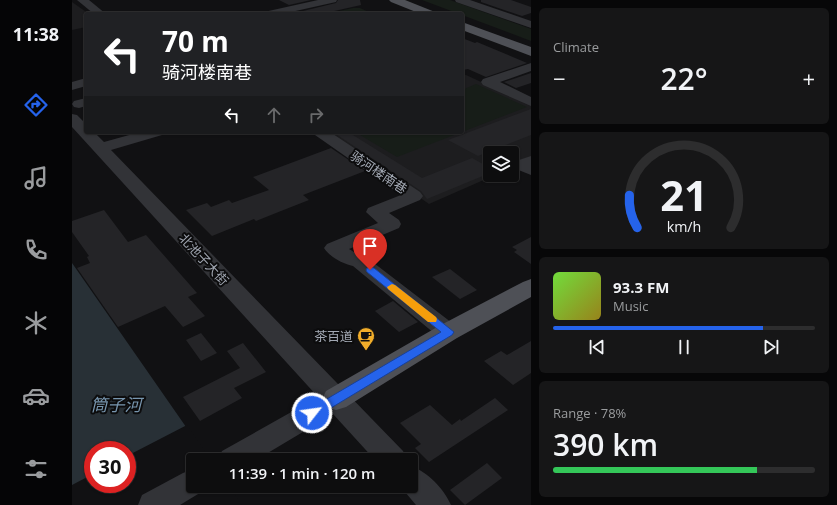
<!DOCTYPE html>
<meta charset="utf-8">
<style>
:root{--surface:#0d0d0e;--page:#161617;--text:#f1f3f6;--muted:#9a9c9e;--line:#2d2d2e;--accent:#2563eb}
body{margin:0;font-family:"Open Sans","Noto Sans SC",sans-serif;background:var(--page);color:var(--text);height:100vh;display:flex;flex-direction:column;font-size:15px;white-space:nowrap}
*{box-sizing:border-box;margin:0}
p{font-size:13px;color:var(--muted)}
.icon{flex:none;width:22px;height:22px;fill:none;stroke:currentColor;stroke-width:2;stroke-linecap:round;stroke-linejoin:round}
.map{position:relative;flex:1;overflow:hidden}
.side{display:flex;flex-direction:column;gap:8px;padding:8px;background:#070708;width:306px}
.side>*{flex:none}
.hud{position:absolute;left:12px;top:12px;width:380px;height:122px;border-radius:4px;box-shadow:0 1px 3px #0004,0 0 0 1px var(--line);background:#202124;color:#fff;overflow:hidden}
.fabs{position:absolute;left:411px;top:146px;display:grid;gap:8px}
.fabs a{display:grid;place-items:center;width:36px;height:36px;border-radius:4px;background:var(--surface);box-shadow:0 1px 3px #0004,0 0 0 1px var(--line);font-size:20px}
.speed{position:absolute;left:12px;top:441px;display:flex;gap:8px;font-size:20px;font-weight:700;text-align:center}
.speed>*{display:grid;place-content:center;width:52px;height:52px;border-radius:50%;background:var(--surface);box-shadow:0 1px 3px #0004,0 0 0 1px var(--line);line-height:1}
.speed .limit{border:6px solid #d22;background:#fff;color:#111}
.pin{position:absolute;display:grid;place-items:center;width:34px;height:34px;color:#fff;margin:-41px -17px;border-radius:50% 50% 50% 0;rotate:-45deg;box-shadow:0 0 4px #0007}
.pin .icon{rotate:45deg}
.me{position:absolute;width:44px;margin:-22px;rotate:60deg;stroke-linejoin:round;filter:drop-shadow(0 0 3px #0008)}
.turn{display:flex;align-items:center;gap:14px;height:84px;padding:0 12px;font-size:18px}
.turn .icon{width:52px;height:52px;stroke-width:2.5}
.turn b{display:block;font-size:28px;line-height:34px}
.lanes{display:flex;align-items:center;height:38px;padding:0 12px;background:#0003;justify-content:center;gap:20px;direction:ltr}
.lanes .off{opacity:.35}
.big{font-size:30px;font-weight:600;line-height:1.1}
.side .card{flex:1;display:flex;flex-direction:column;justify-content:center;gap:6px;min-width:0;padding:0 14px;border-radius:6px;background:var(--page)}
.side .dial{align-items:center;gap:0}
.dial svg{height:104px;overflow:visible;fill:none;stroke:var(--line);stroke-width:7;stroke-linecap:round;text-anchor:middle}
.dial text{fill:var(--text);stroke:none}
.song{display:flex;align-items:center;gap:12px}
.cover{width:48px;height:48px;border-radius:6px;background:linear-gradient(135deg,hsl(100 70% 55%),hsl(50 70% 35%))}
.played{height:4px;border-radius:2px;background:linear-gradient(90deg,var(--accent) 80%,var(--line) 80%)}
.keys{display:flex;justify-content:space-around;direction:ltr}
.heat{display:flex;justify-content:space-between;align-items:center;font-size:22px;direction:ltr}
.charge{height:6px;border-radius:3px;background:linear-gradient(90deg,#34c759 78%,var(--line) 0)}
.trip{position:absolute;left:114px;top:453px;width:232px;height:40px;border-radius:4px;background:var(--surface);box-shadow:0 1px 3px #0004,0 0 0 1px var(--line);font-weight:600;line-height:40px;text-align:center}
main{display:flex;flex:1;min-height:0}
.dock{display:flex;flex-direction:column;width:72px;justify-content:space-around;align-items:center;background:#050506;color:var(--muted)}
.dock .icon{width:28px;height:28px}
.dock .active{color:var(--accent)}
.dock b{font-size:18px;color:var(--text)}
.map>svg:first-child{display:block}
.built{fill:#1d1d1f}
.green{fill:#171d18}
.water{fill:#283036;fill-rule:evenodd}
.pier{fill:#111113}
.building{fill:#242427}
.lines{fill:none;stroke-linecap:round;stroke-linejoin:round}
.minor{fill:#323337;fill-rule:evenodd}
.major{fill:#4e5056;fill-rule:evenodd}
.route{fill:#2563eb;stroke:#184099}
.slow{fill:#f59e0b}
.labels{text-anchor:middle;stroke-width:4;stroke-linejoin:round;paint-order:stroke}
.street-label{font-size:13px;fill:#a2a8b3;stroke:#0c0c0d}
.poi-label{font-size:13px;fill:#a2a8b3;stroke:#0c0c0d;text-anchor:end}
.near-water-label{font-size:17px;font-style:italic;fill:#7896af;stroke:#0c0c0d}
</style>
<main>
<nav class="dock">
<b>11:38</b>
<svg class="icon active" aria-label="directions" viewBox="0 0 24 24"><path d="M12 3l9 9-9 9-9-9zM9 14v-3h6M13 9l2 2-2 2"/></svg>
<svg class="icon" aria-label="music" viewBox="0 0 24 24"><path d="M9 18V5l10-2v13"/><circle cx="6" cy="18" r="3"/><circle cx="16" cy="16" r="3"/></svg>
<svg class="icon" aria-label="phone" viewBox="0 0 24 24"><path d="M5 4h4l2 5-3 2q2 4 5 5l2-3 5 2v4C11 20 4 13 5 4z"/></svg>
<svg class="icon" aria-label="climate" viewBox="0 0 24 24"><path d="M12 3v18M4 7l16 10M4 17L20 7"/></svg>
<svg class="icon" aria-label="car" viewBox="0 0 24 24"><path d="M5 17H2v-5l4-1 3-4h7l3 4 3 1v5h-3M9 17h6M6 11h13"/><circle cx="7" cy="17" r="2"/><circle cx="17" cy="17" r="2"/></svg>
<svg class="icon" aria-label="filters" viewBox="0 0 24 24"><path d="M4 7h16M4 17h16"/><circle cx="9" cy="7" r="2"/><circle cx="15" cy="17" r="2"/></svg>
</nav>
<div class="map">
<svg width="459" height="505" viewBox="0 0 459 505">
<rect width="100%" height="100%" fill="#111113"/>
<!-- built -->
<g class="built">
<path d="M0 2 17 14H14V27L0 30Z"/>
<path d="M394 75 459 105V159L440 167V153H418V175H423L357 204 255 132H390V76Z"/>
</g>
<!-- green -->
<g class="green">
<path d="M350 0H378L459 29V41Z"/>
<path d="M281 8H288L301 14H254Z"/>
<path d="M404 84 455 107 325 157 283 132H390V90Z"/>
</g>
<!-- water -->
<path class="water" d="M0 263 137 460H121V486L0 505ZM21 450H55V484H21Z"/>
<!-- pier -->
<path class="pier" d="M115 425 139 460H121V486H157L170 505H0V485L21 474V484H55V456Z"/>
<!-- building -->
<g class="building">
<path d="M207 0H239L217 5Z"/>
<path d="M266 0H288L289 5 249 14H237L231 11 264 3Z"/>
<path d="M409 0H439L459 7V13L450 16 409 2Z"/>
<path d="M390 38 403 43 405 42 455 63 414 77 396 69 390 70Z"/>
<path d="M459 73V83L444 88 432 82Z"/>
<path d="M459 109V135L406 156 376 140Z"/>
<path d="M261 132H276L350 178 400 158 418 168V173L355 199 349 191Z"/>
<path d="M259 148 293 171 231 195 237 200 209 211 184 221 182 219 140 236 114 210 135 203 139 207 157 200 160 203 197 190 181 177Z"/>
<path d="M32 210 56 242 74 235 125 293 116 297 133 316 111 327 93 306 46 327 5 268 18 263 15 257 17 256 0 232V221Z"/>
<path d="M459 237V264L442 252 445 250 440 247Z"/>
<path d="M378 269 405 290 388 299 360 277Z"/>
<path d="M321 301 346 322 327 332 303 311Z"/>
<path d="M129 333 145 353 129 361 114 340Z"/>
<path d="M459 341V373L441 385 412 361 429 351 435 355Z"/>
<path d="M171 343 194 372 162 388 170 398 128 421 111 397 168 368 155 351Z"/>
<path d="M423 398 436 410 357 462 343 448 349 444 328 423 358 405 380 425 388 419 389 421Z"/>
<path d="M415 463 430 478 393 505 378 490Z"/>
</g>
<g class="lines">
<!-- minor -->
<g class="minor">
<path d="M5 0H17L34 14H22Z"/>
<path d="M246 0H265L264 2 210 14H191L192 12Z"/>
<path d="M383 0H398L459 21V28L384 2Z"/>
<path d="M459 63V71L428 82 459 97V106L411 85 409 82 411 79Z"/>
<path d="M14 78V86L0 90V82Z"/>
<path d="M14 98V106L7 108 2 107 0 104 2 101Z"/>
<path d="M0 114 5 115 14 124V132H22L32 142 68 132H93L90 135 39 150 331 451 335 460H303L261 414 184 460H146L150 451 246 397 0 127Z"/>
<path d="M240 132H258L348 192 351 196 348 200 317 213 327 220 329 224 327 228 277 249 287 255 294 257 384 326 388 332 384 338 376 340 368 338 281 266C271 264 258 257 252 248L255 244 306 223 294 212 296 208 329 195 243 135Z"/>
<path d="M459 156V175L444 169 442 165 444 161Z"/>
<path d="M339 466C356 472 372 489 379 505H344L328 486H339Z"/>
<path d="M121 469V486H134L131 491 108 505H66L70 495 111 473Z"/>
</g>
<!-- major -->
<g class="major">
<path d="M317 0H333L363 12 365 14H349L319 2Z"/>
<path d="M390 22 459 47V56L390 30Z"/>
<path d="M459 279V297L385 338 274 407 264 410 254 407 250 399 254 391 367 326 451 282Z"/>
</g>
</g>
<!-- route -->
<path class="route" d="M298 267 302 268 382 332 380 335 244 417 240 418 236 417 234 413 236 410 369 332 295 272 294 270 295 268Z"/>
<!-- slow -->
<path class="slow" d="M320 284 323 285 364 317 365 319 364 322H356L316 289 315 287Z"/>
<!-- icons -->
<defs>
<g id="cafe-pin" transform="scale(0.9)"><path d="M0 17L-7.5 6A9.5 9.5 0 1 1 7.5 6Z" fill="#f1ad2a" stroke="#0c0c0d"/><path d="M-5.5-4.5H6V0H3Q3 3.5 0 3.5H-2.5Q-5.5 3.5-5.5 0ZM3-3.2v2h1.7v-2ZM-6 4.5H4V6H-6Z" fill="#111"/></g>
</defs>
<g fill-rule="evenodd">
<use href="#cafe-pin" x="294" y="336"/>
</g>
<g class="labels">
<!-- street labels -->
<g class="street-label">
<text transform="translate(307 172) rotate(34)" y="5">骑河楼南巷</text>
<text transform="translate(132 259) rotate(47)" y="5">北池子大街</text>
</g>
<!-- poi labels -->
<g class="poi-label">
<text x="281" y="341">茶百道</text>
</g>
<!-- near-water labels -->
<g class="near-water-label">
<text x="44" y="411">筒子河</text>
</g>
</g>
</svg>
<div class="fabs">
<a><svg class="icon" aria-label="layers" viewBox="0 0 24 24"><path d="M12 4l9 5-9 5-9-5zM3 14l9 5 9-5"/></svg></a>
</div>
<div class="speed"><div class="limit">30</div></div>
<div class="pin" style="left:298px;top:270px;background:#d93025"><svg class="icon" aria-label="arrive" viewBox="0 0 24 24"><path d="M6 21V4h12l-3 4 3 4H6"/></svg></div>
<svg class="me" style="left:240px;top:413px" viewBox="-20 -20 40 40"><circle r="17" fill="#2563eb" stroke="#fff" stroke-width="3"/><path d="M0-11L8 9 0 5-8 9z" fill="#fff"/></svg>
<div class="trip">11:39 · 1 min · 120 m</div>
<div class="hud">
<div class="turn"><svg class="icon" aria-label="left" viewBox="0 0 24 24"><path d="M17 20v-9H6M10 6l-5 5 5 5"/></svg><div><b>70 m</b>骑河楼南巷</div></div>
<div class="lanes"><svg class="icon" aria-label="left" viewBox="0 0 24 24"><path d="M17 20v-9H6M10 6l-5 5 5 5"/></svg><svg class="icon off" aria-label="ahead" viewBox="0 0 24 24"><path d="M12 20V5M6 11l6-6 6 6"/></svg><svg class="icon off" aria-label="right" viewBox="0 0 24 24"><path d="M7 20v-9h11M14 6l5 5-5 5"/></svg></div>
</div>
</div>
<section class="side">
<div class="card"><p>Climate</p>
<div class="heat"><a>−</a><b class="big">22°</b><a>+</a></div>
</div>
<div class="card dial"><svg viewBox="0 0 100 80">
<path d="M14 69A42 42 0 1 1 86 69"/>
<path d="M14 69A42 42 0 0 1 8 44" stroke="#2563eb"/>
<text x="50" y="56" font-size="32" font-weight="700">21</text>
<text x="50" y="72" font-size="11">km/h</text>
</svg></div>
<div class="card">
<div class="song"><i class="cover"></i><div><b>93.3 FM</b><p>Music</p></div></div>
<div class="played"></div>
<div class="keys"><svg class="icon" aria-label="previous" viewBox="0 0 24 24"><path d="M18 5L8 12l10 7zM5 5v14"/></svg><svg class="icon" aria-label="pause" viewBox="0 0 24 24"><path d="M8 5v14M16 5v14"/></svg><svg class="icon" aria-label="next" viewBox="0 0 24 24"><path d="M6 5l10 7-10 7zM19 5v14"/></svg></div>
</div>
<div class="card"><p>Range · 78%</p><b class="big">390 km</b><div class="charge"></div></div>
</section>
</main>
